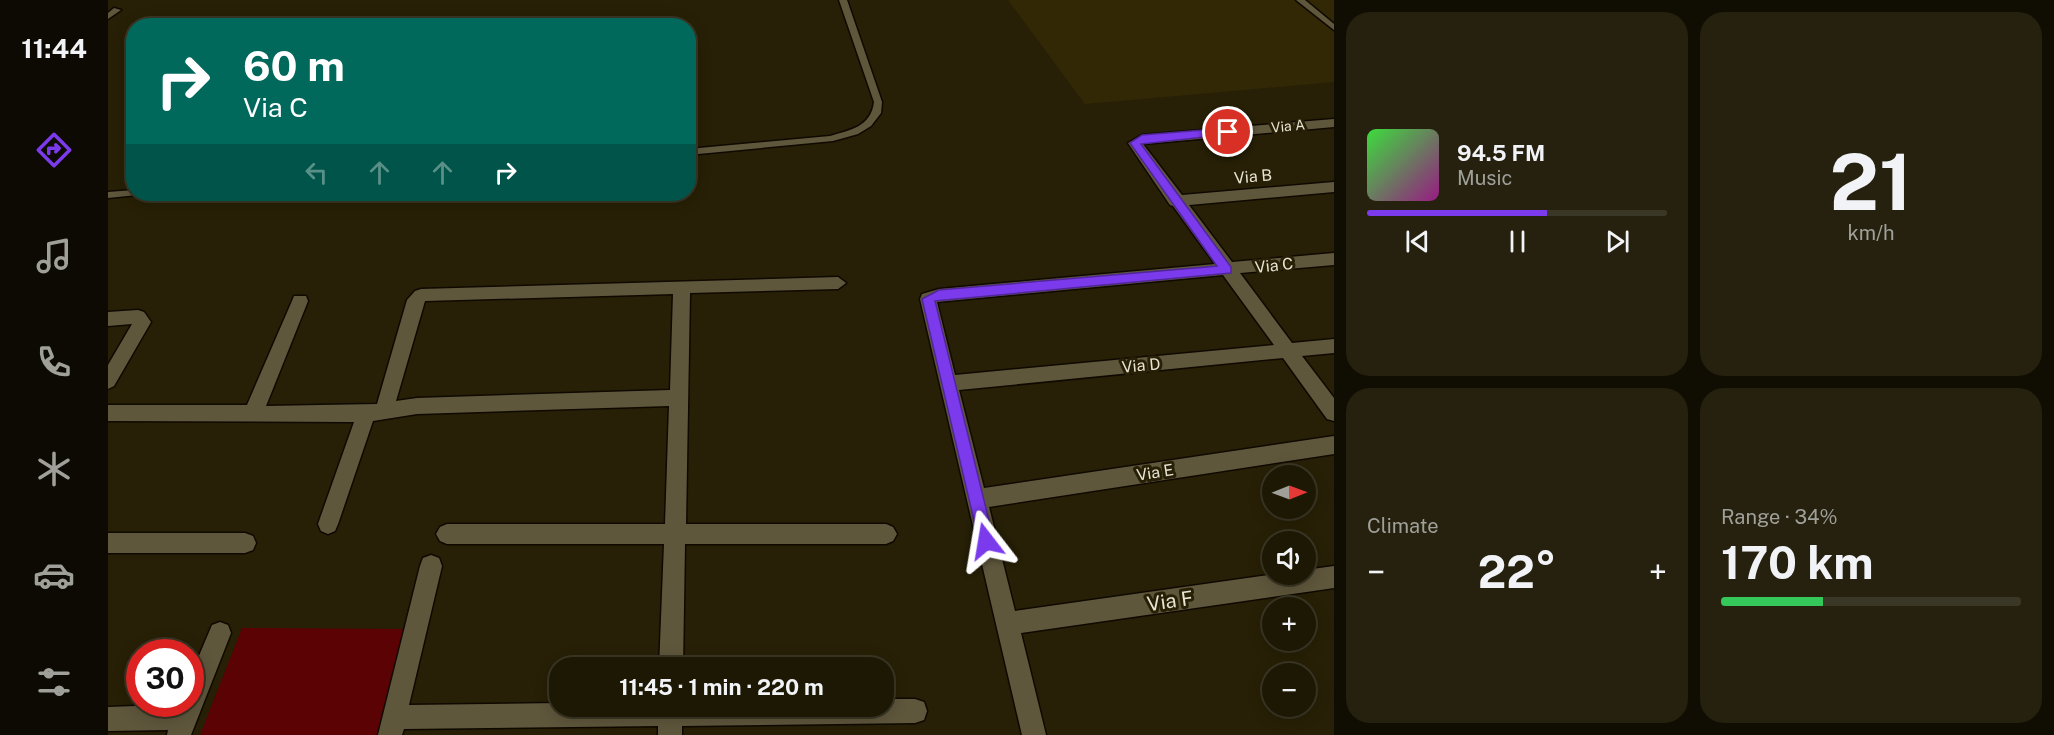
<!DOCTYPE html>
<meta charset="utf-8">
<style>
:root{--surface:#1d1804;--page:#25210e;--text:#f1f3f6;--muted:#a0a09a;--line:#3b3726;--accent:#7c3aed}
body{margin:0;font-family:"Public Sans",sans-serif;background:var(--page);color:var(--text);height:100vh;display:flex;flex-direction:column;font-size:22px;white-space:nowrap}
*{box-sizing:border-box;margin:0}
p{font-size:20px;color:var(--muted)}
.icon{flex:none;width:33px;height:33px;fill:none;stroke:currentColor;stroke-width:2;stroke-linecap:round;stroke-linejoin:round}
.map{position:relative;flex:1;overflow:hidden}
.side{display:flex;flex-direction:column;gap:12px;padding:12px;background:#100d02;width:720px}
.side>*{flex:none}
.guide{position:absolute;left:18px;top:18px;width:570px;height:183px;border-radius:24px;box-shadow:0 3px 15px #0003,0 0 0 2px var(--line);background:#00695c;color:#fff;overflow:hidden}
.needle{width:39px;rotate:89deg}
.tools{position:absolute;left:1154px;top:465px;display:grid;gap:12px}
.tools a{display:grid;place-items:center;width:54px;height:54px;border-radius:50%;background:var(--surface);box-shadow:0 3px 15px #0003,0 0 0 2px var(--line);font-size:30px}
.speed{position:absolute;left:18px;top:639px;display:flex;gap:12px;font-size:30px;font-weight:700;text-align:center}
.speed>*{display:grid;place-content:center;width:78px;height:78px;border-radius:50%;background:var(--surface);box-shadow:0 3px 15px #0003,0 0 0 2px var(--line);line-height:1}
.speed .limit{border:9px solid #d22;background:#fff;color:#111}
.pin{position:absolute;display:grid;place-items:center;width:51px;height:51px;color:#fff;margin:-26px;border:3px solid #fff;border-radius:50%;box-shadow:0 2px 6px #0007}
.me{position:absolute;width:66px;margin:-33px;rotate:346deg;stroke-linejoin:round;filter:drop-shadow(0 0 4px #0008)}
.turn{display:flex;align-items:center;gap:21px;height:126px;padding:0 18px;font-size:27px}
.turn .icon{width:78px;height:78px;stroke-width:2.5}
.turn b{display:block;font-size:42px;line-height:51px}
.lanes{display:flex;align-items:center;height:57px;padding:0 18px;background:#0003;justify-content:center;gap:30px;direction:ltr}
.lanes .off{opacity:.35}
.big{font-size:45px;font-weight:700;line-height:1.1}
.side .widget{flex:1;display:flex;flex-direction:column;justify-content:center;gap:9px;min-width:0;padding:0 21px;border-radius:24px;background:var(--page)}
.side .dial{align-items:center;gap:0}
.dial b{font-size:78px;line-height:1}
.song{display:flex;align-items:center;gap:18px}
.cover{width:72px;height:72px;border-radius:9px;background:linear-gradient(135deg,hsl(120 70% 55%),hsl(310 70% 35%))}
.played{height:6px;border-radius:3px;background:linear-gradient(90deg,var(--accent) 60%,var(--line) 60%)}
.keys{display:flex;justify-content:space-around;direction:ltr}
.heat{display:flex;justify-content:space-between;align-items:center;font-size:33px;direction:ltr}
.charge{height:9px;border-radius:4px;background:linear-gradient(90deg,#34c759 34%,var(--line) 0)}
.side .tiles{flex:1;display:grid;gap:12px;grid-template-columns:repeat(2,1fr)}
.trip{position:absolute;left:441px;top:657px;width:345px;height:60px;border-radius:24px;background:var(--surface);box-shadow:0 3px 15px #0003,0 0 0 2px var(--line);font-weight:700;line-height:60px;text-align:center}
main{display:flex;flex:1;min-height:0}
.tab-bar{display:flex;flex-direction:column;width:108px;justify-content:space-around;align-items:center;background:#0c0a02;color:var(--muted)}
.tab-bar .icon{width:42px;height:42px}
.tab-bar .current{color:var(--accent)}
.tab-bar b{font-size:27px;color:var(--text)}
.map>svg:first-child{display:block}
.built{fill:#322805}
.green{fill:#5a0204}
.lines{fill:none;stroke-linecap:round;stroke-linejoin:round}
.lane-casing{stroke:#100900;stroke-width:3}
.street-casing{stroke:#100900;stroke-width:3}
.lane{fill:#5f573c;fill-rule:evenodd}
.street{fill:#5f573c;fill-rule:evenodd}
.route{fill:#7c3aed;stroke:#51269a;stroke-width:1.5}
.labels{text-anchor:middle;stroke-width:6;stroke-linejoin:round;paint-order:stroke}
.far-street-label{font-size:14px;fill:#e8e4d4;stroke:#272006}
.street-label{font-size:16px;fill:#e8e4d4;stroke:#272006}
.near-street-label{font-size:20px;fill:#e8e4d4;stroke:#272006}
</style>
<main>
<nav class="tab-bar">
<b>11:44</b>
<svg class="icon current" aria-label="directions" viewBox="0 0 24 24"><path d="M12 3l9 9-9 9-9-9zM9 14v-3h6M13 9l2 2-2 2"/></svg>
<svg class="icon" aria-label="music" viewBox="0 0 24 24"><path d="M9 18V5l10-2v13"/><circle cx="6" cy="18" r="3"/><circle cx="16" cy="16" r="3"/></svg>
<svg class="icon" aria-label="phone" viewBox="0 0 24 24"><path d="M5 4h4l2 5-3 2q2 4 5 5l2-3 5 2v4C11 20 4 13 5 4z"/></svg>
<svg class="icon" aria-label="climate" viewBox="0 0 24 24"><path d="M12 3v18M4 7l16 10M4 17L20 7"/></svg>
<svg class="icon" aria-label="car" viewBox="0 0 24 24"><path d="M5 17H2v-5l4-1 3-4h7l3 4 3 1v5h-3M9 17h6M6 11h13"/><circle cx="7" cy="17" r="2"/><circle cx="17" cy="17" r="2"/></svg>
<svg class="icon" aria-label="filters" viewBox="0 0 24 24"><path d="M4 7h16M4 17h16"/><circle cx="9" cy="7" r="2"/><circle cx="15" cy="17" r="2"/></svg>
</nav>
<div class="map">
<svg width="1226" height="735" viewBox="0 0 1226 735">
<rect width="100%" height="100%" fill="#272006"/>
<!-- built -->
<path class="built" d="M900 0H1226V82L977 104Z"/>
<!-- green -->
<path class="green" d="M134 628 299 629 271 735H92Z"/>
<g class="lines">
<!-- lane casing -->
<g class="lane-casing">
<g id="lane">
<path d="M731 0H739L774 102 773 113 763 126 750 134 725 141 580 155V149L722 136C742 130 763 127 766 102Z"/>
<path d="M1188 0H1197L1226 24V30Z"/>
<path d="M6 8 13 10 0 19V13Z"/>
<path d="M26 190V194H31L29 195 0 198V192Z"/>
</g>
</g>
<!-- street casing -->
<g class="street-casing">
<g id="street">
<path d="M1226 119V127L1035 144 1074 195 1226 182V192L1081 205 1124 262 1226 253V265L1132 273 1184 343 1226 339V353L1194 356 1226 398V421L1219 419 1175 358 851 390 876 488 1226 436V454L881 507 907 611 1167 574H1197V570L1226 566V588L913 633 938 735H914L812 299 814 294 831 289 1107 264 1065 206 1062 205 1020 143 1034 135ZM1115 275 1166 345 847 375 829 302Z"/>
<path d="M730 277 738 283 730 289 582 293 578 524H778L785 527 789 534 785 541 778 544H577L575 668H551L556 544H339L332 541 328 534 332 527 339 524H557L561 406 309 414 265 421 230 524 227 531 220 534 213 531 210 524 246 422 0 421V405H139L184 301 186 296H198L200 301 158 406 269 404 299 300 307 291 313 289ZM565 294 562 390 309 398 288 401 317 301Z"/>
<path d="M30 310 36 312 43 322 6 386 0 389V365L24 324 0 326V312Z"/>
<path d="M0 533H137L145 536 148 543 145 550 137 553H0Z"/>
<path d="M323 555 331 558 334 566 301 705 452 703V706H776V699H807L816 702 819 711 816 720 807 723 574 726V735H550V726L296 729 294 735H270L312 566 315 558Z"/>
<path d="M112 622 120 625 123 633 83 735H59L60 730 0 731V707L82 704V677L104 625Z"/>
</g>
</g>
<!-- lane -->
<use href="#lane" class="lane"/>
<!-- street -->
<use href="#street" class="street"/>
</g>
<!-- route -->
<path class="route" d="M1120 128 1123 129V134L1033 144 1123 267V273L827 301 886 541 884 546 878 549 872 546 814 299 831 290 1109 266 1022 143 1034 135Z"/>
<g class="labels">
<!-- far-street labels -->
<g class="far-street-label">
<text transform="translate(1180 126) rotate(-5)" y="5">Via A</text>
</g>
<!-- street labels -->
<g class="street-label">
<text transform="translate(1145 176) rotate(-5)" y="6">Via B</text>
<text transform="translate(1166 265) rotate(-6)" y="6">Via C</text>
<text transform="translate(1033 365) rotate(-5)" y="6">Via D</text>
<text transform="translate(1047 472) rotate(-9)" y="6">Via E</text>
</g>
<!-- near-street labels -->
<g class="near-street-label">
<text transform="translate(1062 601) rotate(-8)" y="7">Via F</text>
</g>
</g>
</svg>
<div class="tools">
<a><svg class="needle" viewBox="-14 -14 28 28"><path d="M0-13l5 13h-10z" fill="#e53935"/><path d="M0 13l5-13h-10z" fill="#a0a09a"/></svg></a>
<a><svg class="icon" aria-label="sound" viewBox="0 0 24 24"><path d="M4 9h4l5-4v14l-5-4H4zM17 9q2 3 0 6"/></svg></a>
<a>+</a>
<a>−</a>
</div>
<div class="speed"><div class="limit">30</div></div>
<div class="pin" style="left:1120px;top:132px;background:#d93025"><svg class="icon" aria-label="arrive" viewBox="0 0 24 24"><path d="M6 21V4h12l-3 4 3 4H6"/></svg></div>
<svg class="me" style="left:878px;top:541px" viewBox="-20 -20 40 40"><path d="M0-17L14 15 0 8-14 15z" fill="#7c3aed" stroke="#fff" stroke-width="4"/></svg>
<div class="trip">11:45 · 1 min · 220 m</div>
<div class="guide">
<div class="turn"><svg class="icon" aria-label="right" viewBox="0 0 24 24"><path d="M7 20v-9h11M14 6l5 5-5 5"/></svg><div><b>60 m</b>Via C</div></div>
<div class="lanes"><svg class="icon off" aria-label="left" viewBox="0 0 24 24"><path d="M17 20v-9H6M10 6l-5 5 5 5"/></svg><svg class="icon off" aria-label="ahead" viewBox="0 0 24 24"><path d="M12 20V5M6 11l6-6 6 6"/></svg><svg class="icon off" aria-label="ahead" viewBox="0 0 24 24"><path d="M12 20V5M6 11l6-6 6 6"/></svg><svg class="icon" aria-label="right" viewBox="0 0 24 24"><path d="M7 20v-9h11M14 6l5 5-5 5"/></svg></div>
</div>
</div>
<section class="side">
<div class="tiles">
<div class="widget">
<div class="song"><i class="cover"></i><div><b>94.5 FM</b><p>Music</p></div></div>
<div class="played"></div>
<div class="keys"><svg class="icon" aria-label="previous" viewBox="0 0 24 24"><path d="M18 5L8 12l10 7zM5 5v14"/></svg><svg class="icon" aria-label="pause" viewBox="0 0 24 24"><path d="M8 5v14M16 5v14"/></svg><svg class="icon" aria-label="next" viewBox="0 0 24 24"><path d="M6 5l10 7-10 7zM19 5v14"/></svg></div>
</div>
<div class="widget dial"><b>21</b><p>km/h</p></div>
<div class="widget"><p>Climate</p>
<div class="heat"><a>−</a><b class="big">22°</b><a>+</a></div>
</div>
<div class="widget"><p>Range · 34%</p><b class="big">170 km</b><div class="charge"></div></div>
</div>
</section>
</main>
